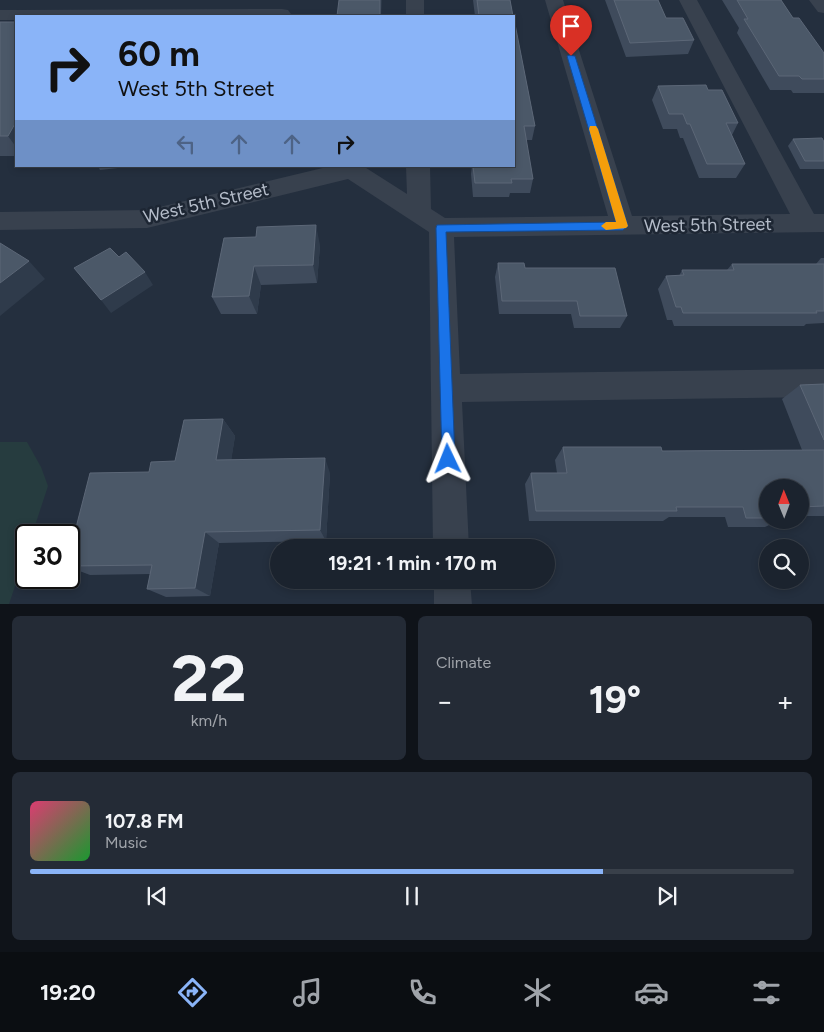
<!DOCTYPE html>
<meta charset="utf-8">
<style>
:root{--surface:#1b232e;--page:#242b36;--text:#f1f3f6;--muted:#a0a4aa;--line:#39404a;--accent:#8ab4f8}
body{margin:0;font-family:Figtree,sans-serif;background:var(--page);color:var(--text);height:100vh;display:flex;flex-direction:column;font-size:19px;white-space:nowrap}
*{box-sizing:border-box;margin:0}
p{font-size:16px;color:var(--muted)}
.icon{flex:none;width:28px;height:28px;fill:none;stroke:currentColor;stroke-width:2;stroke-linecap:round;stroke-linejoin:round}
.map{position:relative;height:604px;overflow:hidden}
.sheet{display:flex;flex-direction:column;gap:12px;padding:12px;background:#0f1319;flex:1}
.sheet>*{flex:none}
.hud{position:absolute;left:15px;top:15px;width:500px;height:152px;border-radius:0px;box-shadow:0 2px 8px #0003,0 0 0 1px var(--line);background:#8ab4f8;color:#111;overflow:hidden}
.needle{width:32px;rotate:359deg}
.buttons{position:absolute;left:759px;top:479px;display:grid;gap:10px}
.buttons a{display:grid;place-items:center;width:50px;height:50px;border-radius:50%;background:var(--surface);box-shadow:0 2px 8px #0003,0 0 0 1px var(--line);font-size:25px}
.speed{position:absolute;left:15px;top:524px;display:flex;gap:10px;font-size:25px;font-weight:700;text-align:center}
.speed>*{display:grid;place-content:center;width:65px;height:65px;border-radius:50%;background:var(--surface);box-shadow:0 2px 8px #0003,0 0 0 1px var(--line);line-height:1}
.speed .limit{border:2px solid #111;border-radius:8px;background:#fff;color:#111}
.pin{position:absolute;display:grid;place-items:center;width:42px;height:42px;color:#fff;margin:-51px -21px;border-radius:50% 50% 50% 0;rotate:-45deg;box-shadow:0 0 5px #0007}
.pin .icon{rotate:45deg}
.me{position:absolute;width:55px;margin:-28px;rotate:358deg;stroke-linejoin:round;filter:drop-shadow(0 0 4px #0008)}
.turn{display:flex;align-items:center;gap:18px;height:105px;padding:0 20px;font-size:22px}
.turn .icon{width:65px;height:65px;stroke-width:2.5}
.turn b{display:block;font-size:35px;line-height:42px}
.lanes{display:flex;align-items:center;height:48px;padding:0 20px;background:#0003;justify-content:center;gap:25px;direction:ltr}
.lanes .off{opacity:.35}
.big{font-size:38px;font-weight:700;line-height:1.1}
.sheet .widget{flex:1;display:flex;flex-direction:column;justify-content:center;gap:8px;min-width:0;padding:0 18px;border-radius:8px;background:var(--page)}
.sheet .dial{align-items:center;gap:0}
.dial b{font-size:65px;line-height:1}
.song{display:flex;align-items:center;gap:15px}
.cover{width:60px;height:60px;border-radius:8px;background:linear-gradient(135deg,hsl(340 70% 55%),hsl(130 70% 35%))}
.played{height:5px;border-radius:2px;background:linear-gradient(90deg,var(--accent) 75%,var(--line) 75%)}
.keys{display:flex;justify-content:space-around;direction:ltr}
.heat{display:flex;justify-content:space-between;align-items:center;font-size:28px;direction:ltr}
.sheet .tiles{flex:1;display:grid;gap:12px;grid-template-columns:1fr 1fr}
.widget:last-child{grid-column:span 2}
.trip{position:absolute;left:270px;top:539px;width:285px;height:50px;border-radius:25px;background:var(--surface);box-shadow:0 2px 8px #0003,0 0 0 1px var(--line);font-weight:700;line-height:50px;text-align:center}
.tab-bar{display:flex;height:80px;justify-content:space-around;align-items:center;background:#0b0e12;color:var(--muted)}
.tab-bar .icon{width:35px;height:35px}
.tab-bar .on{color:var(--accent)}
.tab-bar b{font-size:22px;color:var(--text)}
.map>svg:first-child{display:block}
.green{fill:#263c3f}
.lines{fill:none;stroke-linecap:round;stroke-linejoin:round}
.minor{fill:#38414e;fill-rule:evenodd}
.wall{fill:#3f4b5c}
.shaded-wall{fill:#2f3b4b}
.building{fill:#4b5868;stroke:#5c6777}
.route{fill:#1a73e8;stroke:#114b97}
.slow{fill:#f59e0b}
.labels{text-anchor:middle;stroke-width:5;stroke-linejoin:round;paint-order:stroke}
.street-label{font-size:18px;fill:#b4bcc9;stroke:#1d2633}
</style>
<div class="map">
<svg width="824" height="605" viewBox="0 0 824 605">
<rect width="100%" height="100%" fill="#242f3e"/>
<!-- green -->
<path class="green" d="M0 442H27L41 467 48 486 32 535H26V553L9 604H0Z"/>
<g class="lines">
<!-- minor -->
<g class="minor">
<rect x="406" y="0" width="18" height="16"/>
<path d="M545 0H563L632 216 790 214 679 0H697L814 214H824V232L454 237 460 374 824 369V397L462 402 469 548H433L429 232 348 179 147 228 0 230V212L147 210 331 166H363L407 194 406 166H430L431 209 445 218 608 216Z"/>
<path d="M809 0H824V13L818 12Z"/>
<path d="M282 9 288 10 291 14 290 16H16V20H0V10Z"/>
<path d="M434 580H470L472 605H434Z"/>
</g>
</g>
<!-- wall -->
<g class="wall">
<path d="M473 0H510L513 16H475Z"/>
<path d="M605 0H658L666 18 694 40 688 54 626 57Z"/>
<path d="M722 0H781L793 18 824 53V93H793L791 90H770L737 33 739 28Z"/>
<path d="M514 19 535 126 532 140H526L533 179 530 193H510L509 197H473L471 174 472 166H514Z"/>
<rect x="0" y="22" width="16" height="134"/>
<path d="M658 86 708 90 738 123 732 135 745 164 736 178H699L683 138H680L677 129H663L652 100Z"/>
<path d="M793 139 824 142V169H800L788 146Z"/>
<path d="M98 166H136L100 170Z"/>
<path d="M224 238 320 245 317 283 261 285 257 314H221L212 297Z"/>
<path d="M821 258H824V323L806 324 804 326H674L672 320H667L658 289 666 276H679L682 270H727L732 264H816Z"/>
<path d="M498 263 525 268 627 316 620 328H574L571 314H499L495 277Z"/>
<path d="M824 384V516H800V488H768V520H780L765 527H728L725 517H669L663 521H529L525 484 531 473H557L555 460 563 447 662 451 802 450 782 399 800 385Z"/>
<path d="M223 419 235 436 231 460 330 473 326 541 219 543 210 596 166 597 147 589 150 574 90 575 69 567V555L149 472 175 461Z"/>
</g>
<!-- shaded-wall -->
<g class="shaded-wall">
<path d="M380 0H382L381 16H380Z"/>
<path d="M16 122V147L8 136Z"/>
<path d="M316 225 320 245 317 283 313 265Z"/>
<path d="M29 261 45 279 0 316V283Z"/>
<path d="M254 266 261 285 257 314 249 296Z"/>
<path d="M145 272 153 285 111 313 101 300Z"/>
<path d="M223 419 235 436 229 475 216 460Z"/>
<path d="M325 458 330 473 326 541 320 530Z"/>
<path d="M205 532 219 543 210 596 195 588Z"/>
</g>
<!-- building -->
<g class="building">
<path d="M339 0H380V16H337Z"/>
<path d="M477 0H510L513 16H479Z"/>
<path d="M614 0H658L666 18H683L694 40 630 43Z"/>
<path d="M737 0H781L793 18H799L824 53V79H802L799 76H779L744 19H748Z"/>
<path d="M514 19 535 126H524L533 179H511L512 183H475L473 166H514Z"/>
<path d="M0 22H16V122L8 136H0Z"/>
<path d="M706 85 708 90H722L738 123H726L745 164H707L690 124H687L683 114H669L658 86Z"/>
<path d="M822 138 824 142V161H805L793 139Z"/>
<path d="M316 225 313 265 254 266 249 296 212 297 224 238 256 237 257 227Z"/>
<path d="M0 243 29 261 0 283Z"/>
<path d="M110 248 119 257 126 252 145 272 101 300 74 268Z"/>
<path d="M498 263H524L525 268H615L627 316H580L577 301H502Z"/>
<path d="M732 264H824V311H816L817 313H683L681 307H676L666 276 684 275 682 270H734Z"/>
<path d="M824 384V440L800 385Z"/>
<path d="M223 419 216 460 325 458 320 530 205 532 195 588 147 589 152 565 69 566V555L90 473 149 472 151 462 175 461 184 420Z"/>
<path d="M563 447H661L662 451 824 450V506L800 507V488H768V518H746L743 507H676L677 511H536L531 473H567Z"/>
</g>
<!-- route -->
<path class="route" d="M569 55 575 56 628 226 623 230 446 232 455 459 453 463 448 465 443 463 442 459 436 228 437 225 616 222 567 56Z"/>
<!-- slow -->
<path class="slow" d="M590 126H596L598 129 628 226 626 228 606 230 601 226 606 222H616L589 129Z"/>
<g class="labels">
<!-- street labels -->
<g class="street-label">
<text transform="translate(206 203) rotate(-13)" y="6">West 5th Street</text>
<text transform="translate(708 225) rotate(-1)" y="6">West 5th Street</text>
</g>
</g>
</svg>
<div class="buttons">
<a><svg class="needle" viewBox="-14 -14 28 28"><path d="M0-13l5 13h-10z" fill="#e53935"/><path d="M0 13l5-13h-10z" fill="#a0a4aa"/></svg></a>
<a><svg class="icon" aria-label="search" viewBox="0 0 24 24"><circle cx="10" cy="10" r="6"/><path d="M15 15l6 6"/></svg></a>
</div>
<div class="speed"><div class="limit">30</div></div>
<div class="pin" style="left:571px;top:56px;background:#d93025"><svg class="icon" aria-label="arrive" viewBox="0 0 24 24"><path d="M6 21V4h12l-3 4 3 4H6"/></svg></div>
<svg class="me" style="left:448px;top:459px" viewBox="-20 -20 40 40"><path d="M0-17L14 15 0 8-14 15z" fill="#1a73e8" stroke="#fff" stroke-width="4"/></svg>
<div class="trip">19:21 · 1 min · 170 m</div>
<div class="hud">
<div class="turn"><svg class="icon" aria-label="right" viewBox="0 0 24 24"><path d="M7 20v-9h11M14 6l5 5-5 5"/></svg><div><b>60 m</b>West 5th Street</div></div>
<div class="lanes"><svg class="icon off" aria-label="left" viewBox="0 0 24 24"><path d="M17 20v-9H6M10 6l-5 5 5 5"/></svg><svg class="icon off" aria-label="ahead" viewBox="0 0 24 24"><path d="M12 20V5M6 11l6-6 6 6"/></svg><svg class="icon off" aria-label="ahead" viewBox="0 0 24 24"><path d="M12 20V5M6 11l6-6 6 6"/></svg><svg class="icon" aria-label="right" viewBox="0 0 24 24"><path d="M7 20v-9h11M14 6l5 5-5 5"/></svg></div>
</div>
</div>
<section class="sheet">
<div class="tiles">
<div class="widget dial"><b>22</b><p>km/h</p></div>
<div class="widget"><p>Climate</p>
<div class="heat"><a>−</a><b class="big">19°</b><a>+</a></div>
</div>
<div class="widget">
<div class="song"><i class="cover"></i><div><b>107.8 FM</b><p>Music</p></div></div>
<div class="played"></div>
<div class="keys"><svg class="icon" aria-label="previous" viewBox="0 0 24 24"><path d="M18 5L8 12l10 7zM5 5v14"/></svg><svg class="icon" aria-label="pause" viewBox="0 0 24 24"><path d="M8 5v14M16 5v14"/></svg><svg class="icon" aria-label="next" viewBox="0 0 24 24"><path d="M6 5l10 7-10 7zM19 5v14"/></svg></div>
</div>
</div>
</section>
<nav class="tab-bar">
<b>19:20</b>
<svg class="icon on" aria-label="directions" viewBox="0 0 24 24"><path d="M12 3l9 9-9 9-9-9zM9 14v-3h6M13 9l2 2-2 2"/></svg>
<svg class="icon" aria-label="music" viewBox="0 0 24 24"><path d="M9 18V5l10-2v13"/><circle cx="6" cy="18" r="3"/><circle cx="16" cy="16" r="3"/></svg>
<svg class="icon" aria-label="phone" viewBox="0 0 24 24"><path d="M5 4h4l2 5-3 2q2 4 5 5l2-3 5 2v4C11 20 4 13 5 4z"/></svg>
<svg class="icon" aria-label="climate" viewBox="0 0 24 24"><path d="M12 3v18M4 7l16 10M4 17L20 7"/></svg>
<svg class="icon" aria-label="car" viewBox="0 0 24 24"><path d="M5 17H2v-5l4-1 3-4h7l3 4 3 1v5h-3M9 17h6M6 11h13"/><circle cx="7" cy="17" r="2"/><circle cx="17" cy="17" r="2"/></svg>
<svg class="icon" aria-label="filters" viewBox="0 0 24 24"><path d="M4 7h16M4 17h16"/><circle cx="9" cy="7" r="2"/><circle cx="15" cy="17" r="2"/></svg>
</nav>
